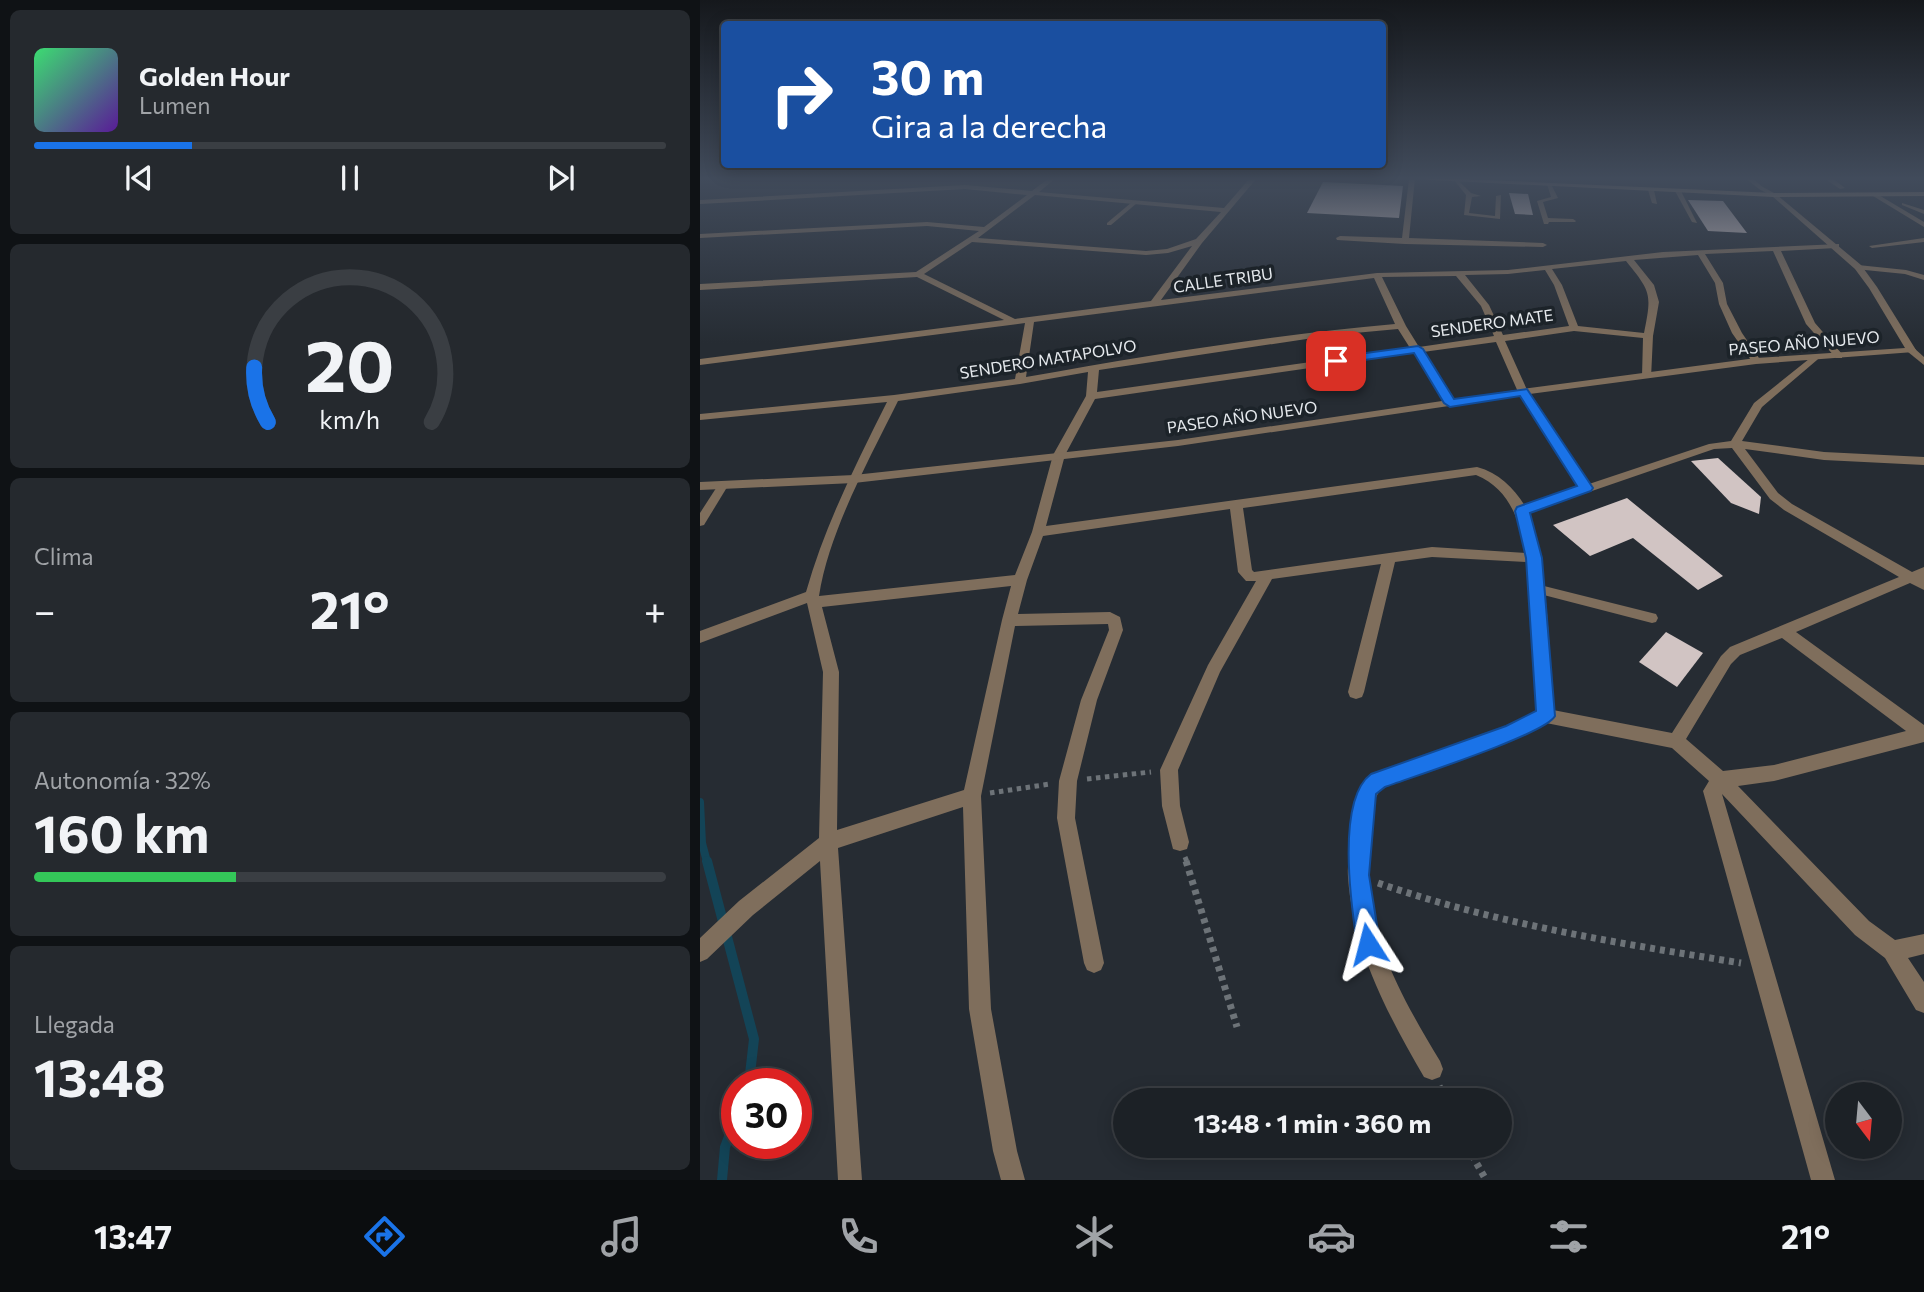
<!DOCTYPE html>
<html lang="es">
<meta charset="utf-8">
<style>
:root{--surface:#1c2126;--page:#25292e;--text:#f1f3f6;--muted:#a0a3a7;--line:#3a3e43;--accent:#1a73e8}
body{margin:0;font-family:Commissioner,sans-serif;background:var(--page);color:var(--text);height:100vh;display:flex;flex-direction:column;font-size:26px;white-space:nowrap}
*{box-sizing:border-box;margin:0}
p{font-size:23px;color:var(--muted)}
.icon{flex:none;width:38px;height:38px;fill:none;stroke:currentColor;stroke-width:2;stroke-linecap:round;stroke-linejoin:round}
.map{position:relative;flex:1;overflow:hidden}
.details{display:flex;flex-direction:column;gap:10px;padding:10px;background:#0f1215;width:700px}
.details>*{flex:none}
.banner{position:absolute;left:21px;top:21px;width:665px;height:147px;border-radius:7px;box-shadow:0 4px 18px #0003,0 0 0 2px var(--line);background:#1a4fa0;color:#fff;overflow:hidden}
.needle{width:46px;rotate:164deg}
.fabs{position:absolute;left:1125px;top:1082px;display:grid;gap:14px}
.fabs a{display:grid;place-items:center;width:77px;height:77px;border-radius:50%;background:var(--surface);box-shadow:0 4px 18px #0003,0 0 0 2px var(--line);font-size:35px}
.speed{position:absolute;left:21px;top:1068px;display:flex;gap:14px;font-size:35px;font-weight:700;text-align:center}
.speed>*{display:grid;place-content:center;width:91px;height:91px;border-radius:50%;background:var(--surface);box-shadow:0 4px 18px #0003,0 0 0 2px var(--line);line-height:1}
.speed .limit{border:10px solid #d22;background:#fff;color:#111}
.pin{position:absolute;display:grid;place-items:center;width:60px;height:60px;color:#fff;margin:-30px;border-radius:14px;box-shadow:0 4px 10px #0006}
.me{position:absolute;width:77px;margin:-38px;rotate:351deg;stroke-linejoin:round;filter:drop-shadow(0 0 5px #0008)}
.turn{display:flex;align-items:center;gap:24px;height:147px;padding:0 35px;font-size:32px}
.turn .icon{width:91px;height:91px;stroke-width:2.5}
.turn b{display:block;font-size:49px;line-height:60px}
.big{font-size:52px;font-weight:700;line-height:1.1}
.details .card{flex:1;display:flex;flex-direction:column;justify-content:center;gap:10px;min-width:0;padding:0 24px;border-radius:10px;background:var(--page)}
.details .dial{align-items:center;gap:0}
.dial svg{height:182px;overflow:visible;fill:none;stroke:var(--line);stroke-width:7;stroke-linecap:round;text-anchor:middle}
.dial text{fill:var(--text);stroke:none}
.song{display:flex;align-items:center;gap:21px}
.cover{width:84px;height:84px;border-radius:10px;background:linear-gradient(135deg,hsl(140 70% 55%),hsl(270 70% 35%))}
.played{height:7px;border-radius:4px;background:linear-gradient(90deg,var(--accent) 25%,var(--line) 25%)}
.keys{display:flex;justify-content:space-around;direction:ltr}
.heat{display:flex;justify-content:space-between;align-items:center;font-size:38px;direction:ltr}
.charge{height:10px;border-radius:5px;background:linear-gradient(90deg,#34c759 32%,var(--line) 0)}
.trip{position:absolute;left:413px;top:1088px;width:399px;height:70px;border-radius:35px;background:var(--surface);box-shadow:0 4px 18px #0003,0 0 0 2px var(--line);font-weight:700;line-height:70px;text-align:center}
.menu{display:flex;height:112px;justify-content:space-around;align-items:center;background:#0b0d0f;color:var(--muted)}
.menu .icon{width:49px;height:49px}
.menu .selected{color:var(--accent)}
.menu b{font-size:32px;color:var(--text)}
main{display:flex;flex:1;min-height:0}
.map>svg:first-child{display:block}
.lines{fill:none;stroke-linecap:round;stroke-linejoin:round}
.stream-far1{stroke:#134457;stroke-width:8}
.stream{stroke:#134457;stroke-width:10}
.building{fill:#d1c4c3}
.path-far1{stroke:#6d7378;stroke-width:5;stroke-dasharray:4.5 4.5;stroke-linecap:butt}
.path{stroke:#6d7378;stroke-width:7;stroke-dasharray:5 5;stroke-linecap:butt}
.service{fill:#7f6e5c;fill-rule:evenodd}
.minor{fill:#7f6e5c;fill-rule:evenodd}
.tertiary{fill:#7f6e5c;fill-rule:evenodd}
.secondary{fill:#ae9377;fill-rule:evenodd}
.route{fill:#1a73e8;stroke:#114b97;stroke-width:2}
.labels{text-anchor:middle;stroke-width:7;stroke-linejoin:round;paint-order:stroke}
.far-street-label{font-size:16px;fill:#e6eaee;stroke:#1c2329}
</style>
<main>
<section class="details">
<div class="card">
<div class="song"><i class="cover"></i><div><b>Golden Hour</b><p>Lumen</p></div></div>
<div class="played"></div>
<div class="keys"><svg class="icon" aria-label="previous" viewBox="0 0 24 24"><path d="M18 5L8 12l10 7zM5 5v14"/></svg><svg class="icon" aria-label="pause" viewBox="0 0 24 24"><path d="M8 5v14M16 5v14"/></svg><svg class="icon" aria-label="next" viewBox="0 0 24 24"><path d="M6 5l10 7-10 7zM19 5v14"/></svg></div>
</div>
<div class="card dial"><svg viewBox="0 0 100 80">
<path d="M14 69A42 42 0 1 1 86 69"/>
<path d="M14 69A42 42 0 0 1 8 45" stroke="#1a73e8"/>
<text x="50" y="56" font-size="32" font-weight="700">20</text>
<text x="50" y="72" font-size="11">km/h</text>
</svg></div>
<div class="card"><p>Clima</p>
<div class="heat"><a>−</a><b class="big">21°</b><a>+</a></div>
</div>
<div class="card"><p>Autonomía · 32%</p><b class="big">160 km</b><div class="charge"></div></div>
<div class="card"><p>Llegada</p><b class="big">13:48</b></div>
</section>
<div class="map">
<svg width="1224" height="1180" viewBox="0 0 1224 1180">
<rect width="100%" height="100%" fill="#262c33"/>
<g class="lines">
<!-- stream-far1 -->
<path class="stream-far1" d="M0 802 2 843 7 862"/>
<!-- stream -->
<g class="stream">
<path d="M7 861 54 1039 49 1083"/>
<path d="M22 1180 25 1147 37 1116"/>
</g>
</g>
<!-- building -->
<g class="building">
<path d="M623 182 703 186 699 218 607 213Z"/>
<path d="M809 193 828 194 833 215 815 214Z"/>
<path d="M988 200 1023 201 1047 233 1008 231Z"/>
<path d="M1018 458 1061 497 1059 514 1031 503 991 461Z"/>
<path d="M927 498 1023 576 998 590 933 538 890 556 853 525Z"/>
<path d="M966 632 1003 653 977 687 939 662Z"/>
</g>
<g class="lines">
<!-- path-far1 -->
<g class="path-far1">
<path d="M387 779 451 772"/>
<path d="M290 793 350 784"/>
<path d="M485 857 487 862"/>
</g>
<!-- path -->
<g class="path">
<path d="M486 861 537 1027"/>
<path d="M678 883C796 924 918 943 1041 963"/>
<path d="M739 1086 746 1101"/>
<path d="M767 1146 786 1180"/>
</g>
<!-- service -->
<g class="service">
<path d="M754 180H758L771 193 781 196 772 197 769 213 795 216 796 196 801 195 800 219 764 215 766 195Z"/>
<path d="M847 184H851L858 198 843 202 848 218 873 219 876 221 875 222H849L848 224H844L837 201 851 197Z"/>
<path d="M951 188 954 190 957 204 952 203 948 190Z"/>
<path d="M978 189 981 191 997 223 992 222 975 191Z"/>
<path d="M1173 194H1177L1224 222V227L1173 196Z"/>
<path d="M432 202 437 203 411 225H407V223Z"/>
<path d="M1202 203 1224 210V214L1202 205Z"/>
<path d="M1224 238V242L1172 248 1169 246Z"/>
<path d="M24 481 29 484 4 525 0 526V513L20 482Z"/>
<path d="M836 584 956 614 958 618 956 622 952 623 832 592 830 589 832 586Z"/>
</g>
<!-- minor -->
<g class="minor">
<path d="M349 178H356L339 192 524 208 550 178H557L502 243 461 300 677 273 808 270 963 252 1139 244V248H1136L1081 251 1115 323 1142 354V358H1136L1106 324 1073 251 1005 254 1023 283 1027 304 1042 333 1061 361 1059 363H1053L1032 333 1019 304 1015 283 998 255 934 260 954 285 959 302 953 336 951 378 942 376 943 338 874 331 805 341 828 392 889 484 1009 444 1031 441 1054 403 1114 355 1119 358 1117 360 1062 407 1042 441 1124 452 1224 457V465L1124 460 1045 449 1078 493 1092 504 1212 572 1224 567V590L1210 583 1096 632 1224 725V742L1074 781 1038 786 1169 921 1195 940 1224 934V954L1208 958 1224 982V1013L1216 1010 1185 958 1155 935 1022 794 1135 1180H1111L1003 791 1009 781 972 748 846 723 818 737 684 786C670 800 672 818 670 836 669 848 667 861 667 873 670 942 705 1003 740 1061L743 1069 740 1077 732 1080 724 1077C688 1015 653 950 648 877 647 862 650 848 652 834 654 812 655 790 672 774L807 726 837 712 833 613 828 562 732 557 695 562 664 692 662 697 656 699 650 697 648 692 681 564 572 579 520 672 478 770 480 806 489 842 487 849 480 851 473 849 462 806 460 770 508 665 556 581H546L538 572 530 509 343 536 327 580 318 614 410 612 420 617 423 630 397 700 377 781 375 818 404 963 401 970 394 973 387 970 384 963 357 818 359 781 381 700 409 630 408 624 315 626 281 796 291 1009 317 1151 325 1180H301L293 1151 269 1009 263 807 138 848 162 1180H138L120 861 53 915 7 959 0 962V938L39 901 119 838 123 672 107 603 0 643V631L106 592C125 525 156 464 187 402L0 420V414L194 395 315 379 325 323 0 365V359L304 320 217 277 0 290V284L216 272 279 231 227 226 0 238V234L227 222 284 227 327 195 265 189 0 204V200L265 185 332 191ZM335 195 521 212 496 239 467 249 446 251 278 238ZM272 242 446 255 468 253 492 246 451 301 315 319 224 274ZM926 261C951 292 952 293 944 333L878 326 862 285 852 269ZM845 270 854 285 869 326 803 335 789 305 765 275 808 274ZM756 276 781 306 794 336 719 347 706 326 682 277ZM674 278 695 324C571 335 448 355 326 377L334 322ZM698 329 710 348 397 392 399 370 633 335ZM796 342 818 392 879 487 825 506C813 487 799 473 777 467L346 526 365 455 395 399 714 353 745 403 750 406 755 403 723 352ZM388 372 386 396 353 455 332 532 315 575 119 596C129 531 169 460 198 401L320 384ZM1032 448 1070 499 1084 510 1199 577 1030 647 1021 656 972 733 853 710C849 644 849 577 828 513L1014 449ZM776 475C810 489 819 520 826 553L732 547 554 572 552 570 543 508ZM311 586 302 620 264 790 137 830 139 672 122 607ZM1082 638 1206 731 1074 765 1023 771 986 739 1031 664 1040 655Z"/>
<path d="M715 178 709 238 843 243 847 245 843 247 705 244 637 240 636 238 640 236 702 238 709 179Z"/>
<path d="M1045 178H1052L1064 188 1059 189Z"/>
<path d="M1124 178H1132L1145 188 1140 189Z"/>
<path d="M1158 265 1206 270 1224 275V280L1205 274 1155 269V265Z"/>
<path d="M1208 348H1214L1224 357V365L1208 352Z"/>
</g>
<!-- tertiary -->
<path class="tertiary" d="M1061 186 1076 194 1161 265 1177 287 1216 350 1214 352 1056 364 823 395 478 446 154 483 0 490V482L154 475 478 440 823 389 1056 358 1205 348 1169 288 1155 269 1072 196 1059 189Z"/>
<!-- secondary -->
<path class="secondary" d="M692 178H743L1074 193 1224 192V196L1074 197Z"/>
</g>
<!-- sky -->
<linearGradient id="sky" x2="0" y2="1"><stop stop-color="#15181c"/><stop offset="0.52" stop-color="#414b5b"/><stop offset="1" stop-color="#414b5b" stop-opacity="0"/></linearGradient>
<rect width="1224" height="343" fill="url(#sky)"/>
<!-- route -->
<path class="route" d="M718 346 723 349 754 399 827 389 893 488 891 491 830 513 842 558 855 716C846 734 712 777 685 787L676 794 669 875 680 944 677 952 668 955 660 952 657 944C651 904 636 800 671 774L806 726 836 711 826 558 815 511 817 507 877 486 820 396 750 407 744 403 714 353 636 364 630 361 636 357Z"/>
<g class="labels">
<!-- far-street labels -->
<g class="far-street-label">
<text transform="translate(523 280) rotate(-8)" y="6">CALLE TRIBU</text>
<text transform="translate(792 323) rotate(-8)" y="6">SENDERO MATE</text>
<text transform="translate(1104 343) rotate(-5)" y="6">PASEO AÑO NUEVO</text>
<text transform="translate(348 359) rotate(-9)" y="6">SENDERO MATAPOLVO</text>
<text transform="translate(542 417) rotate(-8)" y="6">PASEO AÑO NUEVO</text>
</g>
</g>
</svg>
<div class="fabs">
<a><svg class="needle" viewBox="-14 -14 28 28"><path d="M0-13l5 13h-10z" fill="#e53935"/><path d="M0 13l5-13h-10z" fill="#a0a3a7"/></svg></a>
</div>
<div class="speed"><div class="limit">30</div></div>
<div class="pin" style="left:636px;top:361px;background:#d93025"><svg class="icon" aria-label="arrive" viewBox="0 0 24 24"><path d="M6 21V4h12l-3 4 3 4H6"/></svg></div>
<svg class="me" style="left:668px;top:944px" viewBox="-20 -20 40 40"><path d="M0-17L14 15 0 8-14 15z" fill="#1a73e8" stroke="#fff" stroke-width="4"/></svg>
<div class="trip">13:48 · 1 min · 360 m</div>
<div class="banner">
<div class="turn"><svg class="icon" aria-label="right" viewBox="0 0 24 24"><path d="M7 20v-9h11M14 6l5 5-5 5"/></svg><div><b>30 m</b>Gira a la derecha</div></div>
</div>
</div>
</main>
<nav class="menu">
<b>13:47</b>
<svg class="icon selected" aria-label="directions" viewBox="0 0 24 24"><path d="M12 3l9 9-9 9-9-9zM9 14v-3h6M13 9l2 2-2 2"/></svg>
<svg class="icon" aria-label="music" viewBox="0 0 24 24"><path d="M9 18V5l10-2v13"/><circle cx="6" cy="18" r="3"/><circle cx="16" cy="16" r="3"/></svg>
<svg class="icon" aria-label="phone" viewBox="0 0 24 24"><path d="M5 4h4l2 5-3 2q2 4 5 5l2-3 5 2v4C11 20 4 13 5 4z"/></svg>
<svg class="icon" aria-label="climate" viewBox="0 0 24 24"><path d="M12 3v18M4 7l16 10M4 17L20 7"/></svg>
<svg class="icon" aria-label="car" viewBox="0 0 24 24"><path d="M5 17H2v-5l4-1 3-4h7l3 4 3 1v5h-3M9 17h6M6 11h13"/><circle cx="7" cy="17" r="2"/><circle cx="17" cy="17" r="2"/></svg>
<svg class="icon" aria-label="filters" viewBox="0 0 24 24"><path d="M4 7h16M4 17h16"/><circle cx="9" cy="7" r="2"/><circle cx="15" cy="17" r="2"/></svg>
<b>21°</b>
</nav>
